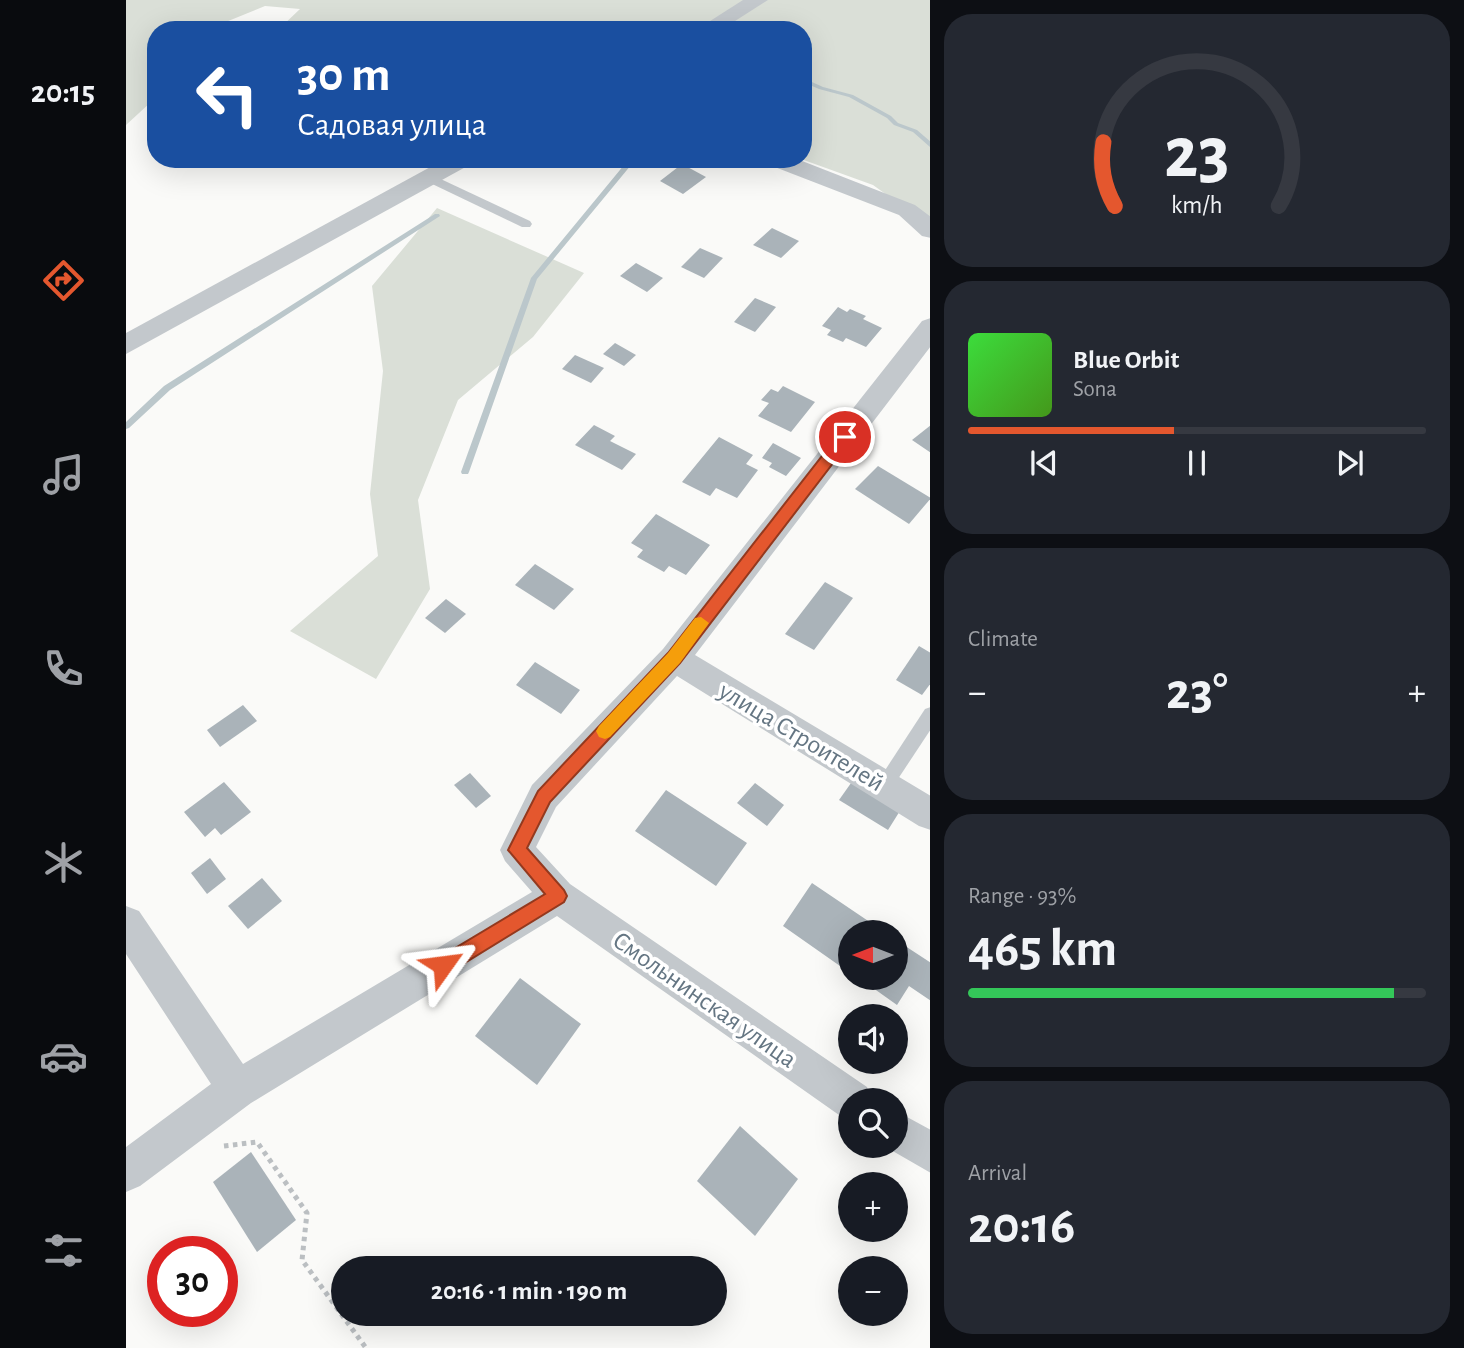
<!DOCTYPE html>
<meta charset="utf-8">
<style>
:root{--surface:#171b24;--page:#242831;--text:#f1f3f6;--muted:#9ea1a6;--line:#363941;--accent:#e4572e}
body{margin:0;font-family:"Alegreya Sans",sans-serif;background:var(--page);color:var(--text);height:100vh;display:flex;flex-direction:column;font-size:26px;white-space:nowrap}
*{box-sizing:border-box;margin:0}
p{font-size:23px;color:var(--muted)}
.icon{flex:none;width:38px;height:38px;fill:none;stroke:currentColor;stroke-width:2;stroke-linecap:round;stroke-linejoin:round}
.map{position:relative;flex:1;overflow:hidden}
.drawer{display:flex;flex-direction:column;gap:14px;padding:14px;background:#0d0f14;width:534px}
.drawer>*{flex:none}
.top-card{position:absolute;left:21px;top:21px;width:665px;height:147px;border-radius:28px;box-shadow:0 7px 28px #0002;background:#1a4fa0;color:#fff;overflow:hidden}
.needle{width:46px;rotate:270deg}
.tools{position:absolute;left:712px;top:920px;display:grid;gap:14px}
.tools a{display:grid;place-items:center;width:70px;height:70px;border-radius:50%;background:var(--surface);box-shadow:0 7px 28px #0002;font-size:35px}
.speed{position:absolute;left:21px;top:1236px;display:flex;gap:14px;font-size:35px;font-weight:700;text-align:center}
.speed>*{display:grid;place-content:center;width:91px;height:91px;border-radius:50%;background:var(--surface);box-shadow:0 7px 28px #0002;line-height:1}
.speed .limit{border:10px solid #d22;background:#fff;color:#111}
.pin{position:absolute;display:grid;place-items:center;width:60px;height:60px;color:#fff;margin:-30px;border:4px solid #fff;border-radius:50%;box-shadow:0 2px 7px #0007}
.me{position:absolute;width:77px;margin:-38px;rotate:59deg;stroke-linejoin:round;filter:drop-shadow(0 0 5px #0008)}
.turn{display:flex;align-items:center;gap:24px;height:147px;padding:0 35px;font-size:32px}
.turn .icon{width:91px;height:91px;stroke-width:2.5}
.turn b{display:block;font-size:49px;line-height:60px}
.big{font-size:52px;font-weight:700;line-height:1.1}
.drawer .card{flex:1;display:flex;flex-direction:column;justify-content:center;gap:10px;min-width:0;padding:0 24px;border-radius:28px;background:var(--page)}
.drawer .dial{align-items:center;gap:0}
.dial svg{height:182px;overflow:visible;fill:none;stroke:var(--line);stroke-width:7;stroke-linecap:round;text-anchor:middle}
.dial text{fill:var(--text);stroke:none}
.song{display:flex;align-items:center;gap:21px}
.cover{width:84px;height:84px;border-radius:10px;background:linear-gradient(135deg,hsl(120 70% 55%),hsl(100 70% 35%))}
.played{height:7px;border-radius:4px;background:linear-gradient(90deg,var(--accent) 45%,var(--line) 45%)}
.keys{display:flex;justify-content:space-around;direction:ltr}
.heat{display:flex;justify-content:space-between;align-items:center;font-size:38px;direction:ltr}
.charge{height:10px;border-radius:5px;background:linear-gradient(90deg,#34c759 93%,var(--line) 0)}
.trip{position:absolute;left:205px;top:1256px;width:396px;height:70px;border-radius:35px;background:var(--surface);box-shadow:0 7px 28px #0002;font-weight:700;line-height:70px;text-align:center}
main{display:flex;flex:1;min-height:0}
.menu{display:flex;flex-direction:column;width:126px;justify-content:space-around;align-items:center;background:#090b0e;color:var(--muted)}
.menu .icon{width:49px;height:49px}
.menu .on{color:var(--accent)}
.menu b{font-size:32px;color:var(--text)}
.map>svg:first-child{display:block}
.green{fill:#dadfd7}
.lines{fill:none;stroke-linecap:round;stroke-linejoin:round}
.stream{fill:#bbc7cb;fill-rule:evenodd}
.building{fill:#aab3b9}
.path{stroke:#bbbfc2;stroke-width:5;stroke-dasharray:4.5 4.5;stroke-linecap:butt}
.lane{fill:#c3c8cc;fill-rule:evenodd}
.street{fill:#c3c8cc;fill-rule:evenodd}
.route{fill:#e4572e;stroke:#94391e;stroke-width:2}
.slow{fill:#f59e0b}
.labels{text-anchor:middle;stroke-width:7;stroke-linejoin:round;paint-order:stroke}
.street-label{font-size:26px;fill:#657683;stroke:#fff}
</style>
<main>
<nav class="menu">
<b>20:15</b>
<svg class="icon on" aria-label="directions" viewBox="0 0 24 24"><path d="M12 3l9 9-9 9-9-9zM9 14v-3h6M13 9l2 2-2 2"/></svg>
<svg class="icon" aria-label="music" viewBox="0 0 24 24"><path d="M9 18V5l10-2v13"/><circle cx="6" cy="18" r="3"/><circle cx="16" cy="16" r="3"/></svg>
<svg class="icon" aria-label="phone" viewBox="0 0 24 24"><path d="M5 4h4l2 5-3 2q2 4 5 5l2-3 5 2v4C11 20 4 13 5 4z"/></svg>
<svg class="icon" aria-label="climate" viewBox="0 0 24 24"><path d="M12 3v18M4 7l16 10M4 17L20 7"/></svg>
<svg class="icon" aria-label="car" viewBox="0 0 24 24"><path d="M5 17H2v-5l4-1 3-4h7l3 4 3 1v5h-3M9 17h6M6 11h13"/><circle cx="7" cy="17" r="2"/><circle cx="17" cy="17" r="2"/></svg>
<svg class="icon" aria-label="filters" viewBox="0 0 24 24"><path d="M4 7h16M4 17h16"/><circle cx="9" cy="7" r="2"/><circle cx="15" cy="17" r="2"/></svg>
</nav>
<div class="map">
<svg width="805" height="1348" viewBox="0 0 805 1348">
<rect width="100%" height="100%" fill="#fafaf8"/>
<!-- green -->
<g class="green">
<path d="M0 0H804V226L747 185 675 159H677V30H152L174 9 139 6 80 30H30V89L25 102 0 125Z"/>
<path d="M311 208 458 273 407 337 332 400 292 500 304 589 250 679 164 631 252 556 244 494 257 371 246 286Z"/>
</g>
<g class="lines">
<!-- stream -->
<g class="stream">
<path d="M677 78 697 87 727 95 765 116 772 123 791 130 805 142V148L787 132 768 125 761 118 723 97 693 89 677 82Z"/>
<path d="M503 159H510L411 279 343 472 342 474H336L335 472 405 278Z"/>
<path d="M309 214H313L314 216 44 390 3 428 0 429V422L38 386Z"/>
</g>
</g>
<!-- building -->
<g class="building">
<path d="M556 164 580 177 557 194 534 181Z"/>
<path d="M646 228 673 241 655 258 627 245Z"/>
<path d="M574 248 597 258 578 278 555 267Z"/>
<path d="M510 263 537 278 521 292 494 276Z"/>
<path d="M629 298 650 307 629 332 608 322Z"/>
<path d="M712 307 721 312 724 309 740 316 737 319 756 328 740 347 720 338 717 342 701 335 705 330 696 326Z"/>
<path d="M489 343 510 355 498 366 477 354Z"/>
<path d="M449 355 478 368 465 383 436 369Z"/>
<path d="M657 386 689 402 665 432 632 416 643 403 635 400 645 389 652 392Z"/>
<path d="M468 425 489 436 484 441 510 454 496 470 449 445Z"/>
<path d="M805 425V453L786 440Z"/>
<path d="M593 437 627 455 620 464 632 470 611 498 590 488 584 496 556 482Z"/>
<path d="M647 443 675 458 660 476 643 467 646 463 636 458Z"/>
<path d="M752 466 805 498 783 524 729 489Z"/>
<path d="M530 514 584 545 560 575 543 566 538 572 511 557 517 550 505 543Z"/>
<path d="M409 564 448 589 428 610 389 585Z"/>
<path d="M699 582 727 598 688 650 659 634Z"/>
<path d="M320 599 340 614 319 633 299 618Z"/>
<path d="M793 646 805 653V683L796 695 770 680Z"/>
<path d="M409 662 454 690 435 714 390 685Z"/>
<path d="M117 705 131 721 94 747 81 730Z"/>
<path d="M344 773 365 796 350 808 328 785Z"/>
<path d="M730 776 777 806 762 830 713 800Z"/>
<path d="M98 782 125 812 95 835 89 828 79 837 58 812Z"/>
<path d="M629 783 658 805 641 826 611 803Z"/>
<path d="M540 790 621 843 590 886 509 831Z"/>
<path d="M84 858 100 879 81 894 65 873Z"/>
<path d="M136 878 156 901 122 929 102 906Z"/>
<path d="M686 883 760 933H724V973L657 926Z"/>
<path d="M770 940 805 963V1001L783 986 771 1005 733 978H770Z"/>
<path d="M394 978 455 1024 411 1085 349 1036Z"/>
<path d="M614 1126 672 1179 629 1236 571 1181Z"/>
<path d="M125 1152 170 1220 131 1252 87 1182Z"/>
</g>
<g class="lines">
<!-- path -->
<path class="path" d="M98 1146 131 1142 181 1213 176 1260 240 1348"/>
<!-- lane -->
<g class="lane">
<path d="M304 174 404 221 406 224 404 227H396L300 181 298 178Z"/>
<path d="M805 707V729L764 791 758 794 752 791 750 786 752 781 799 709Z"/>
</g>
<!-- street -->
<g class="street">
<path d="M617 0H642L595 30H570Z"/>
<path d="M319 159H348L345 164 0 354V333Z"/>
<path d="M638 159H671L789 205 805 217V238L796 236 773 215 641 164Z"/>
<path d="M805 318V346L569 655 805 796V830L793 826 551 676 430 807 410 847 444 884 741 1087 746 1101H724V1119L713 1115 431 916 125 1103 14 1186 0 1192V1147L85 1084 0 954V906L13 911 117 1064 406 892 379 861 374 850 406 785 537 649 796 321Z"/>
<path d="M770 1111 805 1130V1173L758 1146H770Z"/>
</g>
</g>
<!-- route -->
<path class="route" d="M719 432 726 437 724 441 554 663 424 802 401 848 438 890 441 896 438 902 324 972 317 974 311 972 308 965 311 959 419 894 382 850 412 791 542 653 714 433Z"/>
<!-- slow -->
<path class="slow" d="M575 617 583 623 554 663 484 737 479 739 473 737 470 731 473 726 542 653 569 618Z"/>
<g class="labels">
<!-- street labels -->
<g class="street-label">
<text transform="translate(676 736) rotate(31)" y="9">улица Строителей</text>
<text transform="translate(579 999) rotate(35)" y="9">Смольнинская улица</text>
</g>
</g>
</svg>
<div class="tools">
<a><svg class="needle" viewBox="-14 -14 28 28"><path d="M0-13l5 13h-10z" fill="#e53935"/><path d="M0 13l5-13h-10z" fill="#9ea1a6"/></svg></a>
<a><svg class="icon" aria-label="sound" viewBox="0 0 24 24"><path d="M4 9h4l5-4v14l-5-4H4zM17 9q2 3 0 6"/></svg></a>
<a><svg class="icon" aria-label="search" viewBox="0 0 24 24"><circle cx="10" cy="10" r="6"/><path d="M15 15l6 6"/></svg></a>
<a>+</a>
<a>−</a>
</div>
<div class="speed"><div class="limit">30</div></div>
<div class="pin" style="left:719px;top:437px;background:#d93025"><svg class="icon" aria-label="arrive" viewBox="0 0 24 24"><path d="M6 21V4h12l-3 4 3 4H6"/></svg></div>
<svg class="me" style="left:317px;top:965px" viewBox="-20 -20 40 40"><path d="M0-17L14 15 0 8-14 15z" fill="#e4572e" stroke="#fff" stroke-width="4"/></svg>
<div class="trip">20:16 · 1 min · 190 m</div>
<div class="top-card">
<div class="turn"><svg class="icon" aria-label="left" viewBox="0 0 24 24"><path d="M17 20v-9H6M10 6l-5 5 5 5"/></svg><div><b>30 m</b>Садовая улица</div></div>
</div>
</div>
<section class="drawer">
<div class="card dial"><svg viewBox="0 0 100 80">
<path d="M14 69A42 42 0 1 1 86 69"/>
<path d="M14 69A42 42 0 0 1 9 41" stroke="#e4572e"/>
<text x="50" y="56" font-size="32" font-weight="700">23</text>
<text x="50" y="72" font-size="11">km/h</text>
</svg></div>
<div class="card">
<div class="song"><i class="cover"></i><div><b>Blue Orbit</b><p>Sona</p></div></div>
<div class="played"></div>
<div class="keys"><svg class="icon" aria-label="previous" viewBox="0 0 24 24"><path d="M18 5L8 12l10 7zM5 5v14"/></svg><svg class="icon" aria-label="pause" viewBox="0 0 24 24"><path d="M8 5v14M16 5v14"/></svg><svg class="icon" aria-label="next" viewBox="0 0 24 24"><path d="M6 5l10 7-10 7zM19 5v14"/></svg></div>
</div>
<div class="card"><p>Climate</p>
<div class="heat"><a>−</a><b class="big">23°</b><a>+</a></div>
</div>
<div class="card"><p>Range · 93%</p><b class="big">465 km</b><div class="charge"></div></div>
<div class="card"><p>Arrival</p><b class="big">20:16</b></div>
</section>
</main>
